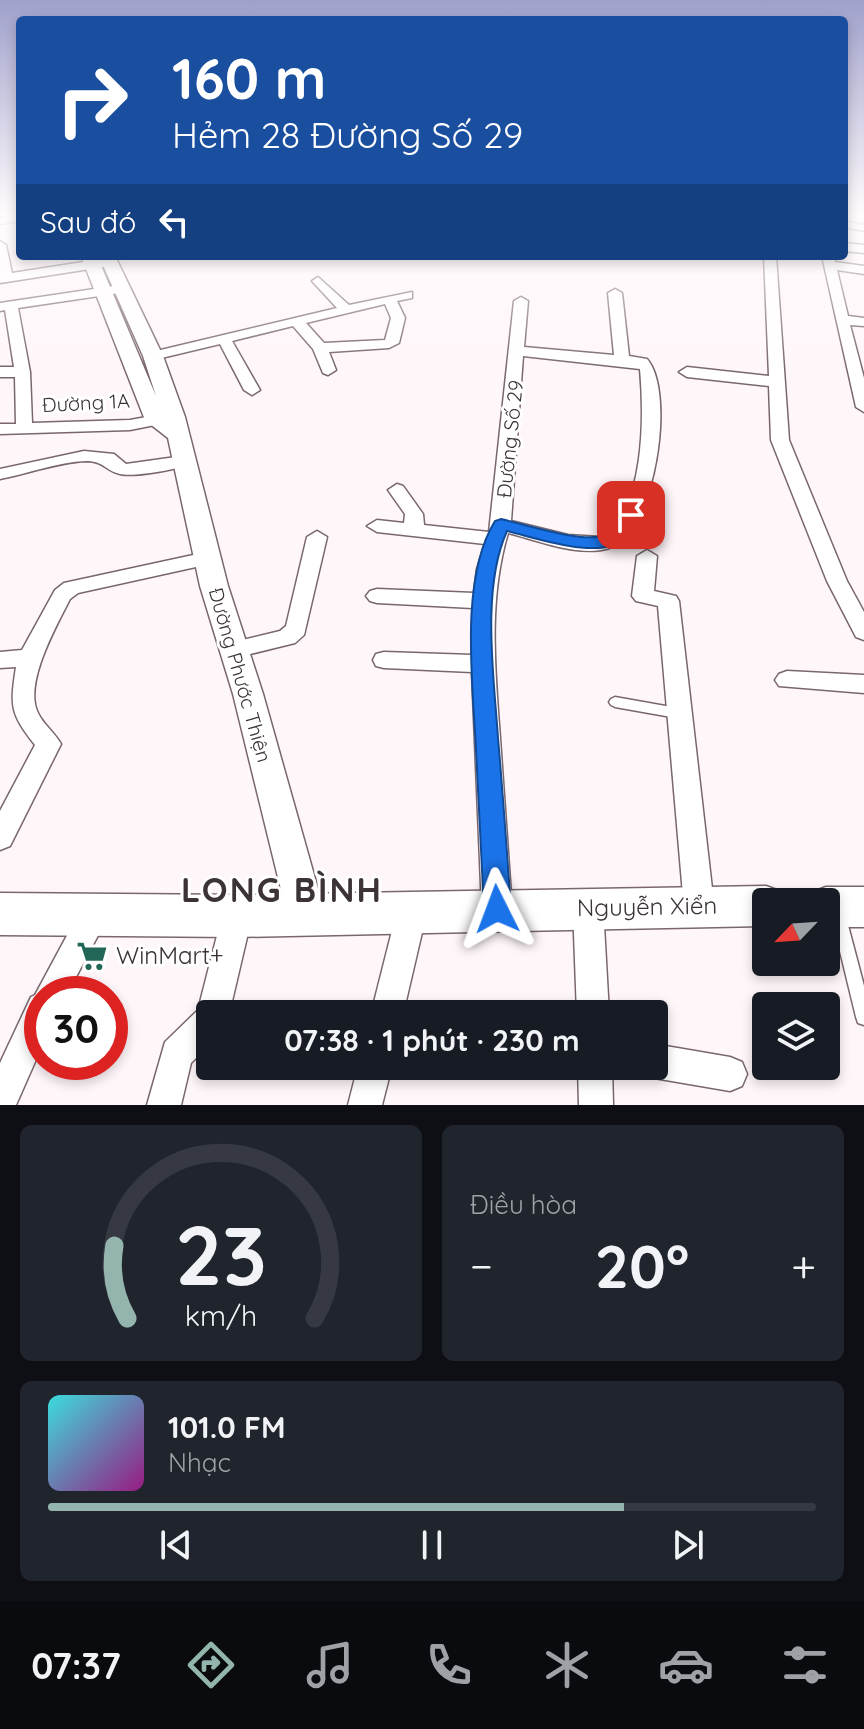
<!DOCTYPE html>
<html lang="vi">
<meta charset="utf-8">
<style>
:root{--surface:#171b24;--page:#20242c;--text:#f1f3f6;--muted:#9ea1a6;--line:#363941;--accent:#94b4ae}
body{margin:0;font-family:Quicksand,sans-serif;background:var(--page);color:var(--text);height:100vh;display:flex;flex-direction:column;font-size:30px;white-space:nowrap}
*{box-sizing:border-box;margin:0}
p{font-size:26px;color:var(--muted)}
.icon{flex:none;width:44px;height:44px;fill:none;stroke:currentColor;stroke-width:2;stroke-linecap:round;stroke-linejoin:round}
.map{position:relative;height:1105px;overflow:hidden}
.drawer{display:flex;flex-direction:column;gap:20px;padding:20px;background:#0d0f14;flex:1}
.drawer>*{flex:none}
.hud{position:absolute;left:16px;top:16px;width:832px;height:244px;border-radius:8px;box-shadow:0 4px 12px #0003;background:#1a4fa0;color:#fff;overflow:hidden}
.needle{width:52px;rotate:245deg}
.tools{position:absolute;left:752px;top:888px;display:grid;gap:16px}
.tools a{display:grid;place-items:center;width:88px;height:88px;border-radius:8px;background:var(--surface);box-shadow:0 4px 12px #0003;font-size:40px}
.speed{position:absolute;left:24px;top:976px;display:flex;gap:16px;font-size:40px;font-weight:700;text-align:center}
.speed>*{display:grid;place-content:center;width:104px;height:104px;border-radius:50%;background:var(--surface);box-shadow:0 4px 12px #0003;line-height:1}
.speed .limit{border:12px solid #d22;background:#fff;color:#111}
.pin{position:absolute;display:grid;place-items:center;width:68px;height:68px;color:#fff;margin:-34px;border-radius:16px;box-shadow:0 4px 12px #0006}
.me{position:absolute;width:88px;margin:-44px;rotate:357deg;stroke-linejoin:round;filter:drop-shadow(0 0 6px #0008)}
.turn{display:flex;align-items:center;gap:28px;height:168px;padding:0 24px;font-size:36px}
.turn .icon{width:104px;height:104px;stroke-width:2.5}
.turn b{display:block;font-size:56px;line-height:68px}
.then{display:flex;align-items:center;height:76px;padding:0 24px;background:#0003;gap:16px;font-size:30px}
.big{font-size:60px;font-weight:700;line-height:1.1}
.drawer .tile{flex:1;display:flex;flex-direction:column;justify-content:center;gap:12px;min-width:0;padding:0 28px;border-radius:12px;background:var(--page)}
.drawer .dial{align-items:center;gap:0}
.dial svg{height:208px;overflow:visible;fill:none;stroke:var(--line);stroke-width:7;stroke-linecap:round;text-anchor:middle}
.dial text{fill:var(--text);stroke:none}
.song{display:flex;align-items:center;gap:24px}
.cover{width:96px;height:96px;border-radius:12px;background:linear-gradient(135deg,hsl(180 70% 55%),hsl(310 70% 35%))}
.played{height:8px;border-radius:4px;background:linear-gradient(90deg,var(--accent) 75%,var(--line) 75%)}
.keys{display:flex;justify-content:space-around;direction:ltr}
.heat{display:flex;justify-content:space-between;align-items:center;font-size:44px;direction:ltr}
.drawer .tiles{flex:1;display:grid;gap:20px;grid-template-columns:1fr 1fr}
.tile:last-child{grid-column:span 2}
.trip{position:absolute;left:196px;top:1000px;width:472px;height:80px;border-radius:8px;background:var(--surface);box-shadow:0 4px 12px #0003;font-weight:700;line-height:80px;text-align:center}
.dock{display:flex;height:128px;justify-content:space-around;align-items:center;background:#090b0e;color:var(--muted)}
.dock .icon{width:56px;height:56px}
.dock .on{color:var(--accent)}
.dock b{font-size:36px;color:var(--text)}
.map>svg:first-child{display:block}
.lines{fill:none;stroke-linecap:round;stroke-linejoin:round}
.service-casing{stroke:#79676d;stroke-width:3}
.minor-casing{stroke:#79676d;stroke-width:3}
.tertiary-casing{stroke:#79676d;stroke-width:3}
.secondary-casing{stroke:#79676d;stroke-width:3}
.service{fill:#fff;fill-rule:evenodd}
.minor{fill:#fff;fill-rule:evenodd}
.tertiary{fill:#fff;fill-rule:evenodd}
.secondary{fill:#fff;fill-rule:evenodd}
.route{fill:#1a73e8;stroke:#114b97;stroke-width:2}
.labels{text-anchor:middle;stroke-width:6;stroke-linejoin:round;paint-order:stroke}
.street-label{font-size:20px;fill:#3b3336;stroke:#fff}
.near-street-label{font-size:24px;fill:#3b3336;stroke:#fff}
.near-poi-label{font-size:24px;fill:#3b3336;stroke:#fff;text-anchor:start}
.near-district-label{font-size:34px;font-weight:bold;letter-spacing:2px;fill:#3b3336;stroke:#fff}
</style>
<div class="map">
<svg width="864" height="1105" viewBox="0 0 864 1105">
<rect width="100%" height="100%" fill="#fff6f9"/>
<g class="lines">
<!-- service casing -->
<g class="service-casing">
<g id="service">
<path d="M615 697 677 708 681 710 683 713 681 716 677 718 615 707 611 705 609 702 611 699Z"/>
<path d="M838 907 843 909 845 914 864 986V1025L858 1023 856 1017 831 914 833 909Z"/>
</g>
</g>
<!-- minor casing -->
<g class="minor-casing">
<g id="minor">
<path d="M20 215V221L0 224V218Z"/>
<path d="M844 221 864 225V231L844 227Z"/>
<path d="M0 241 6 245 12 273 109 258 115 262 109 266 0 283Z"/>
<path d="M844 243 864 245V253L844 251Z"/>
<path d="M764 256H776L789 440 847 581 864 612V640L856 637 827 581 771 440 769 386 687 377 679 372 687 367 769 376Z"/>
<path d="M822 256H834L835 262 864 266V274L837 270 848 316 864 318V326L850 325 864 378V412L856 407Z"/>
<path d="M318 277 349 305 412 292V298L397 301 405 318 399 343 389 348 329 352 336 370 328 375 323 373 313 349 293 326 232 341 260 390 252 395 244 390 220 344 153 360 146 356 148 353 337 308 312 281ZM385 304 391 318 385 340 324 343 306 323Z"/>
<path d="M121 285 126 286V292L18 308 30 372 32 423 130 420 174 412 182 417 180 420 130 430 0 434V424H16L15 377H0V367H14L5 310 0 311V303Z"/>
<path d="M615 289 622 293 629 356 647 359C676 392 655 529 612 547 582 559 537 540 508 533 488 600 495 669 500 738 504 795 508 852 512 909L507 919 497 923 487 919 482 909 472 672 384 668 376 666 373 660 376 654 384 652 472 655 473 608 377 603 370 601 366 596 370 591 377 589 474 593 477 569 485 544 377 532 367 526 377 520 404 523 405 514 388 490 397 484 403 486 423 514 424 525 489 532 514 301 521 297 528 301 524 347 614 355 608 293ZM523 356 640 369C644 413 646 513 600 537L568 535 511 521Z"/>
<path d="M84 451 114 454 126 464 183 456 192 461C183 470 133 477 120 474 106 471 104 461 86 461 58 462 27 474 0 479V469Z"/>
<path d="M317 531 327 537 304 635 295 643 234 658 226 656 223 650 226 644 280 631 286 626 307 537Z"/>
<path d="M647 550 657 556 654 591 676 596 679 601 714 906 709 916 699 920 689 916 684 906 658 606 636 601 632 596 637 556Z"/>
<path d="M207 552 217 558 214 563 78 593 70 599C57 625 23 684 38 713 43 724 55 733 61 744L10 846 0 850V811L35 745C10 713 10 707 16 667L0 668V652L22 650 55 590 64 583Z"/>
<path d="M787 671 864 675V693L779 686 775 680 779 674Z"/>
<path d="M588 893 598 897 603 907 609 1014H577L573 907 578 897Z"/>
<path d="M412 897 422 901 427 911 403 1014H371L397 911 402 901Z"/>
<path d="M94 900 104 904 109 914 104 924 67 994H42V1046L16 1105H0V1063L31 997 35 995 84 904Z"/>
<path d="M237 902 247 906 252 916 229 1014H210V1044L191 1063 181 1105H147L165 1042 198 1010 222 916 227 906Z"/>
<path d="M654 1044 730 1057 742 1062 747 1074 742 1086 730 1091 654 1078 642 1073 639 1066H654Z"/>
<path d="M358 1066H392L382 1105H348Z"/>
<path d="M578 1066H612L613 1105H579Z"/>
</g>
</g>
<!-- tertiary casing -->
<g class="tertiary-casing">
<path id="tertiary" d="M81 256H97L156 396 143 356 99 256H115L163 356 185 417 228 586 263 694 325 914 320 927 306 932 292 927 287 914 233 694 200 586 168 438 145 420Z"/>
</g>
<!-- secondary casing -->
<g class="secondary-casing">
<g id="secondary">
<path d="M766 886 782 892 786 902H766V926L237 937 0 935V893L237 895Z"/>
<path d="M826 887H864V927H826V902H806L810 893Z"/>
</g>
</g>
<!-- service -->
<use href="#service" class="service"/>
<!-- minor -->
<use href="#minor" class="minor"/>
<!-- tertiary -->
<use href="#tertiary" class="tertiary"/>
<!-- secondary -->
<use href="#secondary" class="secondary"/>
</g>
<!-- sky -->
<linearGradient id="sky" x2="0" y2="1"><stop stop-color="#9fa0cb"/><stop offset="0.58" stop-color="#fffbfc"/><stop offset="1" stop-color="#fffbfc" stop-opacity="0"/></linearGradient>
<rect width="864" height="369" fill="url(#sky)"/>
<!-- route -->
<path class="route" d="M631 510 640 515C636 522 633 531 627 537 603 562 537 538 507 531 481 589 494 677 498 738 503 795 507 852 511 909L507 918 497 922 488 918 484 909C481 856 479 803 476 750 473 684 459 579 495 521L501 519C524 524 584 544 604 535 615 531 619 521 625 511Z"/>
<!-- icons -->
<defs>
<g id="supermarket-bare" transform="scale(2.4)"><path d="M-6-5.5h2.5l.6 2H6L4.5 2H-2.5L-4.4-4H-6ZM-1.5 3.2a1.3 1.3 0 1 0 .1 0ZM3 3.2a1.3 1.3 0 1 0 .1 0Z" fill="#226657" stroke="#fff" stroke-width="2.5" paint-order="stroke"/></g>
</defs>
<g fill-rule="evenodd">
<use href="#supermarket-bare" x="92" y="956"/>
</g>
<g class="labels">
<!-- street labels -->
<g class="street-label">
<text transform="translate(86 403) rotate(-3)" y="7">Đường 1A</text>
<text transform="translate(510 439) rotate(-84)" y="7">Đường Số 29</text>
<text transform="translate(240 675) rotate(74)" y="7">Đường Phước Thiện</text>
</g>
<!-- near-street labels -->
<g class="near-street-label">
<text transform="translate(647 907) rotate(-1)" y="8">Nguyễn Xiển</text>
</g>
<!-- near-poi labels -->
<g class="near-poi-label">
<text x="116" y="964">WinMart+</text>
</g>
<!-- near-district labels -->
<g class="near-district-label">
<text x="282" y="902">LONG BÌNH</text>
</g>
</g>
</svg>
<div class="tools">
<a><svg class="needle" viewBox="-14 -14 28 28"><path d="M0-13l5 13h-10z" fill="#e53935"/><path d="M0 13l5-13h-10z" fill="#9ea1a6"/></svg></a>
<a><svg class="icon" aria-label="layers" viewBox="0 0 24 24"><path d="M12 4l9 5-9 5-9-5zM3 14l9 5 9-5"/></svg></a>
</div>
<div class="speed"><div class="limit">30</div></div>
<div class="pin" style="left:631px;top:515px;background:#d93025"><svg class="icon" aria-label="arrive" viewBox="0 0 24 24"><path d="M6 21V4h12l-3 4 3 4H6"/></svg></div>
<svg class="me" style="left:497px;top:909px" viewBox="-20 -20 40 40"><path d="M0-17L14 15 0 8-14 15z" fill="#1a73e8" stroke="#fff" stroke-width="4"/></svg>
<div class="trip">07:38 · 1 phút · 230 m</div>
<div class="hud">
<div class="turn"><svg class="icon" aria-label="right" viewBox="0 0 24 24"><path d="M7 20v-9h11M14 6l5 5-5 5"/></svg><div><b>160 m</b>Hẻm 28 Đường Số 29</div></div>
<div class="then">Sau đó<svg class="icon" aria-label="left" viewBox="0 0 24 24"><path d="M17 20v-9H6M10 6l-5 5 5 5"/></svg></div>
</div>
</div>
<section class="drawer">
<div class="tiles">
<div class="tile dial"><svg viewBox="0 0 100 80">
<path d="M14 69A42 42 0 1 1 86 69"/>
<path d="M14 69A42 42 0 0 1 9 41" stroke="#94b4ae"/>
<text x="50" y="56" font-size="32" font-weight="700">23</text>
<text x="50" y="72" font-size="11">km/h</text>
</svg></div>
<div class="tile"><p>Điều hòa</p>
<div class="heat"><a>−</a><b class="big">20°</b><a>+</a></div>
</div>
<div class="tile">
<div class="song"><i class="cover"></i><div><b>101.0 FM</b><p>Nhạc</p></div></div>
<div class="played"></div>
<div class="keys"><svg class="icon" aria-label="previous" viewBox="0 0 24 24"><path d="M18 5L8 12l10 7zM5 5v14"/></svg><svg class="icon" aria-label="pause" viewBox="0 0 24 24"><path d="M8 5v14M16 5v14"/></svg><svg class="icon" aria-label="next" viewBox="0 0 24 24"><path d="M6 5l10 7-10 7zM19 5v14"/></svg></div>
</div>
</div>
</section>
<nav class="dock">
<b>07:37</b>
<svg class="icon on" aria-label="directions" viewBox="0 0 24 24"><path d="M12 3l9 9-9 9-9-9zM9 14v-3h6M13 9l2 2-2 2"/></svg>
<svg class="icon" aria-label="music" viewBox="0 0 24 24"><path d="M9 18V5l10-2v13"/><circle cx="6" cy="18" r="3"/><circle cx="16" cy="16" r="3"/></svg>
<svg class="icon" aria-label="phone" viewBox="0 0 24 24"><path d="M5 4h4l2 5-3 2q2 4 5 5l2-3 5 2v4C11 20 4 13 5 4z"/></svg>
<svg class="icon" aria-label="climate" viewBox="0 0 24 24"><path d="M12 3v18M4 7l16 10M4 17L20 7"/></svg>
<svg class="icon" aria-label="car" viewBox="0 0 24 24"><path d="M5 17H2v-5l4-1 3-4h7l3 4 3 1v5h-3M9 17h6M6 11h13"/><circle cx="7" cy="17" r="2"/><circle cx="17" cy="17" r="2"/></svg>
<svg class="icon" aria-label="filters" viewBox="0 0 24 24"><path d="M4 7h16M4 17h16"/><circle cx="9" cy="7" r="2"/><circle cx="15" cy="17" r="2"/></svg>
</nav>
